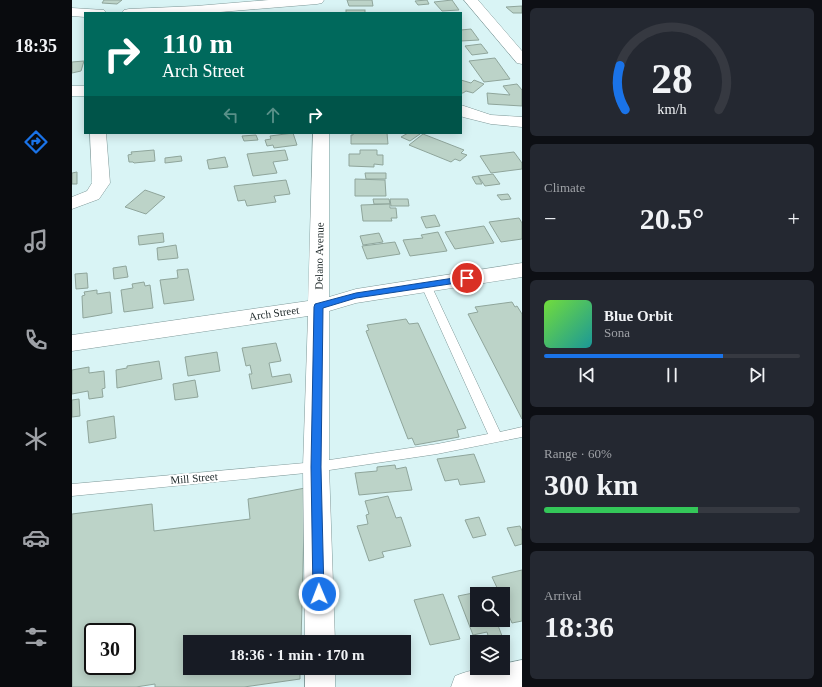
<!DOCTYPE html>
<meta charset="utf-8">
<style>
:root{--surface:#171b24;--page:#242831;--text:#f1f3f6;--muted:#9ea1a6;--line:#363941;--accent:#1a73e8}
body{margin:0;font-family:"Times New Roman",serif;background:var(--page);color:var(--text);height:100vh;display:flex;flex-direction:column;font-size:15px;white-space:nowrap}
*{box-sizing:border-box;margin:0}
p{font-size:13px;color:var(--muted)}
.icon{flex:none;width:22px;height:22px;fill:none;stroke:currentColor;stroke-width:2;stroke-linecap:round;stroke-linejoin:round}
.map{position:relative;flex:1;overflow:hidden}
.sheet{display:flex;flex-direction:column;gap:8px;padding:8px;background:#0d0f14;width:300px}
.sheet>*{flex:none}
.guide{position:absolute;left:12px;top:12px;width:378px;height:122px;border-radius:0px;box-shadow:0 2px 10px #0003;background:#00695c;color:#fff;overflow:hidden}
.fabs{position:absolute;left:398px;top:587px;display:grid;gap:8px}
.fabs a{display:grid;place-items:center;width:40px;height:40px;border-radius:0px;background:var(--surface);box-shadow:0 2px 10px #0003;font-size:20px}
.speed{position:absolute;left:12px;top:623px;display:flex;gap:8px;font-size:20px;font-weight:700;text-align:center}
.speed>*{display:grid;place-content:center;width:52px;height:52px;border-radius:50%;background:var(--surface);box-shadow:0 2px 10px #0003;line-height:1}
.speed .limit{border:2px solid #111;border-radius:6px;background:#fff;color:#111}
.pin{position:absolute;display:grid;place-items:center;width:34px;height:34px;color:#fff;margin:-17px;border:2px solid #fff;border-radius:50%;box-shadow:0 1px 4px #0007}
.me{position:absolute;width:44px;margin:-22px;rotate:359deg;stroke-linejoin:round;filter:drop-shadow(0 0 3px #0008)}
.turn{display:flex;align-items:center;gap:14px;height:84px;padding:0 12px;font-size:18px}
.turn .icon{width:52px;height:52px;stroke-width:2.5}
.turn b{display:block;font-size:28px;line-height:34px}
.lanes{display:flex;align-items:center;height:38px;padding:0 12px;background:#0003;justify-content:center;gap:20px;direction:ltr}
.lanes .off{opacity:.35}
.big{font-size:30px;font-weight:600;line-height:1.1}
.sheet .card{flex:1;display:flex;flex-direction:column;justify-content:center;gap:6px;min-width:0;padding:0 14px;border-radius:6px;background:var(--page)}
.sheet .dial{align-items:center;gap:0}
.dial svg{height:104px;overflow:visible;fill:none;stroke:var(--line);stroke-width:7;stroke-linecap:round;text-anchor:middle}
.dial text{fill:var(--text);stroke:none}
.song{display:flex;align-items:center;gap:12px}
.cover{width:48px;height:48px;border-radius:6px;background:linear-gradient(135deg,hsl(100 70% 55%),hsl(180 70% 35%))}
.played{height:4px;border-radius:2px;background:linear-gradient(90deg,var(--accent) 70%,var(--line) 70%)}
.keys{display:flex;justify-content:space-around;direction:ltr}
.heat{display:flex;justify-content:space-between;align-items:center;font-size:22px;direction:ltr}
.charge{height:6px;border-radius:3px;background:linear-gradient(90deg,#34c759 60%,var(--line) 0)}
.trip{position:absolute;left:111px;top:635px;width:228px;height:40px;border-radius:0px;background:var(--surface);box-shadow:0 2px 10px #0003;font-weight:600;line-height:40px;text-align:center}
main{display:flex;flex:1;min-height:0}
.menu{display:flex;flex-direction:column;width:72px;justify-content:space-around;align-items:center;background:#090b0e;color:var(--muted)}
.menu .icon{width:28px;height:28px}
.menu .active{color:var(--accent)}
.menu b{font-size:18px;color:var(--text)}
.map>svg:first-child{display:block}
.building{fill:#bcd3c8;stroke:#8fa59b;fill-rule:evenodd}
.lines{fill:none;stroke-linecap:round;stroke-linejoin:round}
.service-casing{stroke:#7f9999;stroke-width:1}
.minor-casing{stroke:#7f9999;stroke-width:1}
.service{fill:#fff;fill-rule:evenodd}
.minor{fill:#fff;fill-rule:evenodd}
.route{fill:#1a73e8;stroke:#114b97}
.labels{text-anchor:middle;stroke-width:4;stroke-linejoin:round;paint-order:stroke}
.street-label{font-size:11px;fill:#222c2d;stroke:#fff}
</style>
<main>
<nav class="menu">
<b>18:35</b>
<svg class="icon active" aria-label="directions" viewBox="0 0 24 24"><path d="M12 3l9 9-9 9-9-9zM9 14v-3h6M13 9l2 2-2 2"/></svg>
<svg class="icon" aria-label="music" viewBox="0 0 24 24"><path d="M9 18V5l10-2v13"/><circle cx="6" cy="18" r="3"/><circle cx="16" cy="16" r="3"/></svg>
<svg class="icon" aria-label="phone" viewBox="0 0 24 24"><path d="M5 4h4l2 5-3 2q2 4 5 5l2-3 5 2v4C11 20 4 13 5 4z"/></svg>
<svg class="icon" aria-label="climate" viewBox="0 0 24 24"><path d="M12 3v18M4 7l16 10M4 17L20 7"/></svg>
<svg class="icon" aria-label="car" viewBox="0 0 24 24"><path d="M5 17H2v-5l4-1 3-4h7l3 4 3 1v5h-3M9 17h6M6 11h13"/><circle cx="7" cy="17" r="2"/><circle cx="17" cy="17" r="2"/></svg>
<svg class="icon" aria-label="filters" viewBox="0 0 24 24"><path d="M4 7h16M4 17h16"/><circle cx="9" cy="7" r="2"/><circle cx="15" cy="17" r="2"/></svg>
</nav>
<div class="map">
<svg width="450" height="687" viewBox="0 0 450 687">
<rect width="100%" height="100%" fill="#d9f4f5"/>
<!-- building -->
<g class="building">
<path d="M32 0H50L45 4 30 3Z"/>
<path d="M275 0H300L301 6H277Z"/>
<path d="M355 0 357 4 346 5 343 1Z"/>
<path d="M380 0 387 10 370 11 362 2Z"/>
<path d="M450 6V13H441L434 7Z"/>
<rect x="274" y="10" width="19" height="3"/>
<path d="M399 29 407 40 389 41V30Z"/>
<path d="M409 44 416 53 400 55 393 46Z"/>
<path d="M423 58 438 79 412 82 397 61Z"/>
<path d="M12 61 9 71 0 73V62Z"/>
<path d="M389 80 399 83 402 80 412 84 401 93 394 91 391 93H389Z"/>
<path d="M445 84 450 90V106L416 104 415 93 438 95 431 86Z"/>
<path d="M221 133 225 145 202 148 201 145 195 146 193 140 199 139 198 136Z"/>
<path d="M281 133H315L316 144H279V135H281Z"/>
<path d="M336 133H345L348 134 338 141 329 137Z"/>
<path d="M351 134 392 150 389 153 395 155 388 161 383 159 379 162 337 145Z"/>
<path d="M184 135 186 140 172 141 170 136Z"/>
<path d="M82 150 83 161 62 163 61 162H57L56 155 60 154 59 152Z"/>
<path d="M213 150 216 160 201 162 205 173 181 176 175 154Z"/>
<path d="M288 150H305V155H311V165L302 164V167L277 166V154H288Z"/>
<path d="M442 152 450 163V169L419 173 408 156Z"/>
<path d="M109 156 110 161 93 163V158Z"/>
<path d="M153 157 156 167 137 169 135 160Z"/>
<path d="M5 172V184H0V173Z"/>
<path d="M293 173H314V179H294Z"/>
<path d="M421 174 428 184 413 186 406 176Z"/>
<path d="M406 176 410 184H404L400 177Z"/>
<path d="M283 179 313 180 314 196H283Z"/>
<path d="M214 180 218 194 202 196 204 202 175 206 173 200 166 201 162 186Z"/>
<path d="M73 190 93 197 74 214 53 207Z"/>
<path d="M436 194 439 199 429 200 425 195Z"/>
<path d="M301 199H317L318 204H302Z"/>
<path d="M318 199H336L337 206H319Z"/>
<path d="M318 204V208H324L325 218H319L320 221H291L289 205Z"/>
<path d="M363 215 368 226 354 228 349 217Z"/>
<path d="M447 218 450 223V239L429 242 417 222Z"/>
<path d="M412 226 422 243 383 249 373 232Z"/>
<path d="M366 232 375 251 338 256 331 240 351 238 349 235Z"/>
<path d="M91 233 92 242 67 245 66 236Z"/>
<path d="M307 233 311 242 291 245 288 236Z"/>
<path d="M323 242 328 254 295 259 290 246Z"/>
<path d="M104 245 106 258 86 260 85 248Z"/>
<path d="M54 266 56 277 42 279 41 268Z"/>
<path d="M116 269 122 300 92 304 88 280 106 278 105 270Z"/>
<path d="M15 273 16 288 4 289 3 274Z"/>
<path d="M72 282 73 286 78 285 81 308 52 312 49 290 61 288 60 284Z"/>
<path d="M25 290V294L38 292 40 313 11 318 10 296 13 295 12 292Z"/>
<path d="M440 302 443 307 445 306 450 314V419L396 314 406 312 403 307Z"/>
<path d="M334 319 337 324 346 323 394 428 385 430 387 437 343 445 340 438 336 439 294 331 297 330 295 325Z"/>
<path d="M204 343 209 361 197 363 200 377 218 374 220 382 180 389 177 374H180L178 365 174 366 170 348Z"/>
<path d="M145 352 148 371 116 376 113 357Z"/>
<path d="M87 361 90 379 45 388 44 370 55 368V366Z"/>
<path d="M17 367V373L32 371 33 388 30 389 31 397 17 399 16 391 0 394V370Z"/>
<path d="M123 380 126 397 103 400 101 384Z"/>
<path d="M7 399 8 416 0 417V400Z"/>
<path d="M42 416 44 438 17 443 15 421Z"/>
<path d="M402 454 413 482 388 485 386 479 373 481 365 459Z"/>
<path d="M323 465 324 469 334 467 340 490 287 495 283 473 305 471V467Z"/>
<path d="M233 488 229 642H118V668H228V679L172 687H83V684L64 687H0V514L80 504 82 531 178 519 176 499ZM21 632H55V666H21Z"/>
<path d="M316 496 324 518 329 517 339 546 310 552 312 557 297 561 285 526 296 524 294 515 297 514 293 501Z"/>
<path d="M407 517 414 535 401 538 393 520Z"/>
<path d="M448 526 450 531V544L443 546 435 528Z"/>
<path d="M450 570V621L440 623 431 602V594H428L420 577Z"/>
<path d="M411 591 413 594H405V620H424L430 636 417 639 415 632 401 635 386 596Z"/>
<path d="M371 594 388 639 358 645 342 600Z"/>
</g>
<g class="lines">
<!-- service casing -->
<g class="service-casing">
<path id="service" d="M354 282 359 285 428 432 450 427V437L365 454 244 472 0 496V484L244 462 365 444 416 434 349 285Z"/>
</g>
<!-- minor casing -->
<g class="minor-casing">
<g id="minor">
<path d="M197 0H252L250 3 245 4 136 13H50L52 10 57 9 124 6Z"/>
<path d="M392 0H406L450 51V64L445 63Z"/>
<path d="M0 8 32 10 34 13H13V17L0 16Z"/>
<rect x="0" y="86" width="13" height="10"/>
<path d="M389 105 419 115 450 117V127L419 124 391 117 389 116Z"/>
<path d="M18 133H34L38 183 27 199 0 209V197L15 191 20 183Z"/>
<path d="M241 133H257V297L284 289 450 263V277L284 303 257 311V467L263 642H233L231 467 236 316 0 351V335L236 301Z"/>
<path d="M450 660V687H379L383 676C399 669 414 668 431 668V664Z"/>
<rect x="233" y="668" width="30" height="19"/>
</g>
</g>
<!-- service -->
<use href="#service" class="service"/>
<!-- minor -->
<use href="#minor" class="minor"/>
</g>
<!-- route -->
<path class="route" d="M395 276 399 278 398 281 284 298 251 308 249 467 252 594 251 598 247 600 242 598 241 594 239 467 242 307 243 304 284 293Z"/>
<g class="labels">
<!-- street labels -->
<g class="street-label">
<text transform="translate(247 256) rotate(-89)" y="4">Delano Avenue</text>
<text transform="translate(202 313) rotate(-8)" y="4">Arch Street</text>
<text transform="translate(122 478) rotate(-5)" y="4">Mill Street</text>
</g>
</g>
</svg>
<div class="fabs">
<a><svg class="icon" aria-label="search" viewBox="0 0 24 24"><circle cx="10" cy="10" r="6"/><path d="M15 15l6 6"/></svg></a>
<a><svg class="icon" aria-label="layers" viewBox="0 0 24 24"><path d="M12 4l9 5-9 5-9-5zM3 14l9 5 9-5"/></svg></a>
</div>
<div class="speed"><div class="limit">30</div></div>
<div class="pin" style="left:395px;top:278px;background:#d93025"><svg class="icon" aria-label="arrive" viewBox="0 0 24 24"><path d="M6 21V4h12l-3 4 3 4H6"/></svg></div>
<svg class="me" style="left:247px;top:594px" viewBox="-20 -20 40 40"><circle r="17" fill="#1a73e8" stroke="#fff" stroke-width="3"/><path d="M0-11L8 9 0 5-8 9z" fill="#fff"/></svg>
<div class="trip">18:36 · 1 min · 170 m</div>
<div class="guide">
<div class="turn"><svg class="icon" aria-label="right" viewBox="0 0 24 24"><path d="M7 20v-9h11M14 6l5 5-5 5"/></svg><div><b>110 m</b>Arch Street</div></div>
<div class="lanes"><svg class="icon off" aria-label="left" viewBox="0 0 24 24"><path d="M17 20v-9H6M10 6l-5 5 5 5"/></svg><svg class="icon off" aria-label="ahead" viewBox="0 0 24 24"><path d="M12 20V5M6 11l6-6 6 6"/></svg><svg class="icon" aria-label="right" viewBox="0 0 24 24"><path d="M7 20v-9h11M14 6l5 5-5 5"/></svg></div>
</div>
</div>
<section class="sheet">
<div class="card dial"><svg viewBox="0 0 100 80">
<path d="M14 69A42 42 0 1 1 86 69"/>
<path d="M14 69A42 42 0 0 1 10 35" stroke="#1a73e8"/>
<text x="50" y="56" font-size="32" font-weight="700">28</text>
<text x="50" y="72" font-size="11">km/h</text>
</svg></div>
<div class="card"><p>Climate</p>
<div class="heat"><a>−</a><b class="big">20.5°</b><a>+</a></div>
</div>
<div class="card">
<div class="song"><i class="cover"></i><div><b>Blue Orbit</b><p>Sona</p></div></div>
<div class="played"></div>
<div class="keys"><svg class="icon" aria-label="previous" viewBox="0 0 24 24"><path d="M18 5L8 12l10 7zM5 5v14"/></svg><svg class="icon" aria-label="pause" viewBox="0 0 24 24"><path d="M8 5v14M16 5v14"/></svg><svg class="icon" aria-label="next" viewBox="0 0 24 24"><path d="M6 5l10 7-10 7zM19 5v14"/></svg></div>
</div>
<div class="card"><p>Range · 60%</p><b class="big">300 km</b><div class="charge"></div></div>
<div class="card"><p>Arrival</p><b class="big">18:36</b></div>
</section>
</main>
